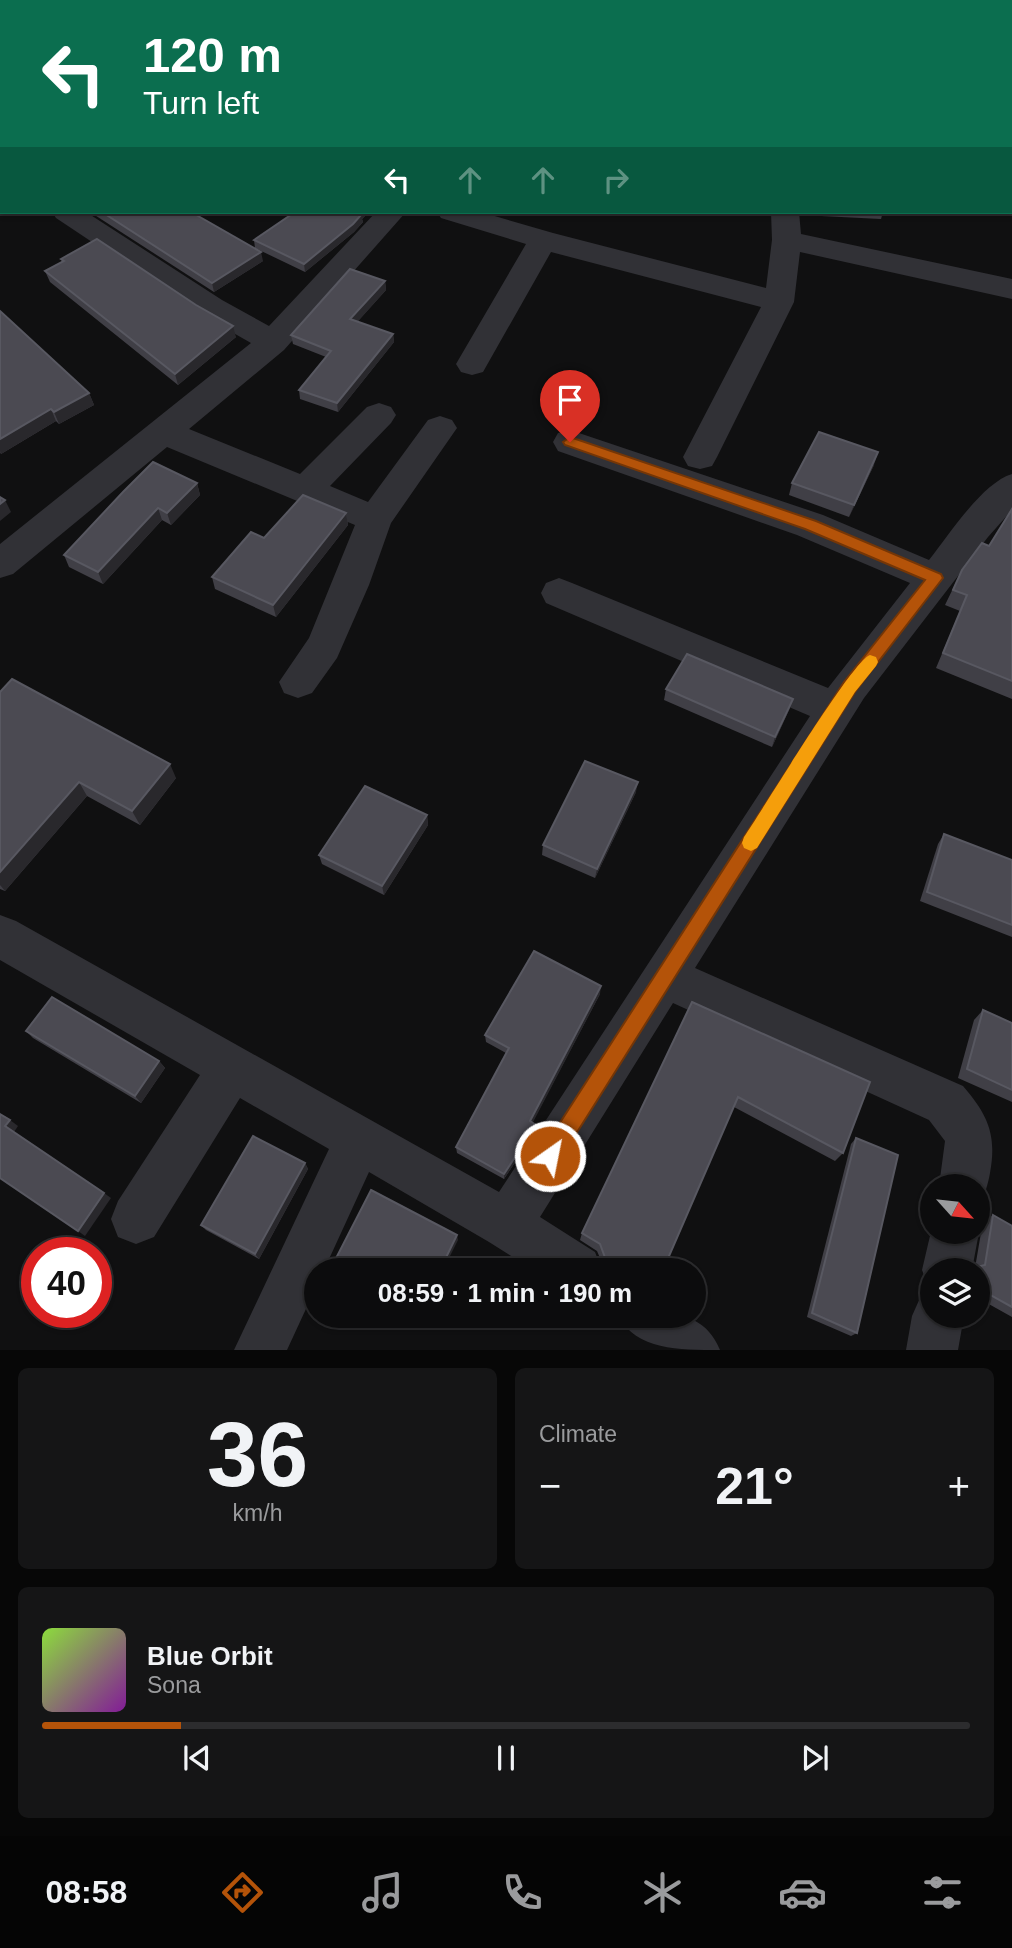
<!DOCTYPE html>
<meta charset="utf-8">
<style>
:root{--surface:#0c0c0d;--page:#151516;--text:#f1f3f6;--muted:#9a9b9d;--line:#2c2c2e;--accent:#b45309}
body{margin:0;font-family:Helvetica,sans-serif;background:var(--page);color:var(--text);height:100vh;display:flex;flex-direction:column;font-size:26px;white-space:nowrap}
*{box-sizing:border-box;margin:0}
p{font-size:23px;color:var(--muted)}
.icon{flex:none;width:38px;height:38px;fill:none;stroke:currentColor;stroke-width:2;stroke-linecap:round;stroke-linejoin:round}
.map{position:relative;height:1350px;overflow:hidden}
.side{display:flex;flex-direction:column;gap:18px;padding:18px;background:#070707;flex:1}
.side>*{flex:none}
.top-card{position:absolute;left:0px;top:0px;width:1013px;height:214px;box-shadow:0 2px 5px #0004,0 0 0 2px var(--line);background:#0b6e4f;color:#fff;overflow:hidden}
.needle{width:46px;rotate:117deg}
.fabs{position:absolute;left:920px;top:1174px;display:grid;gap:14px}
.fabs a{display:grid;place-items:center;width:70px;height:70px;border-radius:50%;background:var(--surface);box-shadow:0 2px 5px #0004,0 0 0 2px var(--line);font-size:35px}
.speed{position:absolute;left:21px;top:1237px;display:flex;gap:14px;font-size:35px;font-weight:700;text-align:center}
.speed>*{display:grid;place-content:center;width:91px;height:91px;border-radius:50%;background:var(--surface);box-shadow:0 2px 5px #0004,0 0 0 2px var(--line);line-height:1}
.speed .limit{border:10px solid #d22;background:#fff;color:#111}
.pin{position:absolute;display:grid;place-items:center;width:60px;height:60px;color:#fff;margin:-72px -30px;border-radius:50% 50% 50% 0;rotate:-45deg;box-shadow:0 0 7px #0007}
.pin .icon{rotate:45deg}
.me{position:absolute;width:77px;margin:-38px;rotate:33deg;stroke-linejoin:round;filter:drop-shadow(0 0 5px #0008)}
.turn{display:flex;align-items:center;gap:24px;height:147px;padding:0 28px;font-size:32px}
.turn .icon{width:91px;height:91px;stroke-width:2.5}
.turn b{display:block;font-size:49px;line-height:60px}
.lanes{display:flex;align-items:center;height:66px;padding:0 28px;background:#0003;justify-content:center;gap:35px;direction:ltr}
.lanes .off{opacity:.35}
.big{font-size:52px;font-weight:600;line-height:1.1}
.side .tile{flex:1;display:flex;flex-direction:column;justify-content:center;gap:10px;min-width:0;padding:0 24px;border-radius:10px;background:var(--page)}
.side .dial{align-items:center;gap:0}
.dial b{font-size:91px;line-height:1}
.song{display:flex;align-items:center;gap:21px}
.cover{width:84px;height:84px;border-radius:10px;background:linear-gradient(135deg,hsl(90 70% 55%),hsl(290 70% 35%))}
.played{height:7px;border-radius:4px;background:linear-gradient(90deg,var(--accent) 15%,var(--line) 15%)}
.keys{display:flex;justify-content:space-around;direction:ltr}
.heat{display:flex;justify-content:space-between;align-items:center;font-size:38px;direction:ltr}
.side .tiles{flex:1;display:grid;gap:18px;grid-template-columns:1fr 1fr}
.tile:last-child{grid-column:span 2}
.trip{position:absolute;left:304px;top:1258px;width:402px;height:70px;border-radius:35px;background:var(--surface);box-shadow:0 2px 5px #0004,0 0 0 2px var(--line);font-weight:600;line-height:70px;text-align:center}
.tabs{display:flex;height:112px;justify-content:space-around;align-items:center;background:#050505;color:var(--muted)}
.tabs .icon{width:49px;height:49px}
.tabs .on{color:var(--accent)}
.tabs b{font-size:32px;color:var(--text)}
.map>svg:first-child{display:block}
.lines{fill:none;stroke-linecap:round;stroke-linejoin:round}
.minor{fill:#313136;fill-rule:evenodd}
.wall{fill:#403f46}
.shaded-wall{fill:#29282c}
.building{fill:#4b4a52;stroke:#585861;stroke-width:2}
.route{fill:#b45309;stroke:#753606;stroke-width:2}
.slow{fill:#f59e0b}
</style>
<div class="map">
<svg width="1012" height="1350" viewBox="0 0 1012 1350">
<rect width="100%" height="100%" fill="#101011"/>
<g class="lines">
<!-- minor -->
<g class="minor">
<path d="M221 0H246L220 2Z"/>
<path d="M428 0H455L456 2H429Z"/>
<path d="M577 0H602L576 2Z"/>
<path d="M825 0H849L824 2Z"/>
<path d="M52 212H86L222 300 269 326 376 212H406L284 350 189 429 300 474 367 407 379 403 391 407 396 415 391 423 330 486 368 502 428 420 440 416 452 420 457 428 391 523 369 585 337 658 312 693 298 698 284 693 279 682 309 638 355 525 167 447 13 574 0 578V544L251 343 200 314 56 218Z"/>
<path d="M437 212H481L553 233 766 288 772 240 771 212H799L801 234 1012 279V299L800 252 794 302 717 457 712 466 700 469 688 466 683 457 761 307 551 252 483 372 472 375 461 372 456 364 526 244 441 218Z"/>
<path d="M570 430 823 515 929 560C949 535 982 483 1012 474V510L988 537 864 698 695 968 963 1086C988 1115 997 1135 990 1173 988 1184 985 1196 978 1204V1186H939L945 1141 929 1120 673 1003 540 1217 595 1252 602 1270H533L489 1242 369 1172 324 1270H317V1285L287 1350H234L329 1149 240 1098 154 1237 136 1244 118 1237 111 1219 118 1201 200 1075 0 960V915L16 921 499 1192 810 716 546 603 541 593 546 583 559 578 572 583 828 688 910 583 797 535 558 451 553 442 558 433Z"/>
<path d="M933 1223V1232H979L972 1270H933V1290L929 1288 922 1270Z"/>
<path d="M933 1292V1316H964L958 1350H906L912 1316 920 1298Z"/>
<path d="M618 1316C660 1316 701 1304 720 1350 678 1350 637 1350 618 1316Z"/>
</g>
</g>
<!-- wall -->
<g class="wall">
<path d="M90 212H191L263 261 214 292Z"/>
<path d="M295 212H369L362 219 363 222 354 232 305 272 255 248 254 240Z"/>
<path d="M821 212H883L881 219 821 216Z"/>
<path d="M61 259 236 337 178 385 50 282 45 271 62 262Z"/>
<path d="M385 281 386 290 357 322 393 334 394 342 338 412 300 399 299 390 326 357 293 344 291 335Z"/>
<path d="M0 311 89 393 94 405 59 424 56 421 1 454 0 452Z"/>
<path d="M874 465 849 517 789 495 792 483Z"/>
<path d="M197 483 200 495 171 525 162 520 103 584 69 567 64 555Z"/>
<path d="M1012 509V699L936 668 960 611 945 605 962 570 989 546Z"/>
<path d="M346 513 348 525 276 617 215 589 212 577 264 538Z"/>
<path d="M666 689 793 699 789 710 772 747 664 700Z"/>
<path d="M0 692 176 778 140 825 87 796 5 891 0 889Z"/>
<path d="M636 792 595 878 542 855 543 845Z"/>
<path d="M427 815 428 825 384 895 322 864 319 855Z"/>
<path d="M944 834 1012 860V937L920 901 938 844Z"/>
<path d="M600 994 532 1123 536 1131 504 1179 457 1153 456 1147 506 1053 486 1042 485 1035Z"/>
<path d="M692 1002 843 1153 835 1161 734 1107 663 1270H600L601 1267 603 1265 597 1251 580 1240 582 1233Z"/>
<path d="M983 1010 1012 1023V1102L958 1078 974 1020Z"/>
<path d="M26 1031 159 1061 165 1068 141 1103 33 1038Z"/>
<path d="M856 1138 857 1333 851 1336 807 1317 851 1144Z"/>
<path d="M305 1163 308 1169 259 1259 206 1230 201 1225Z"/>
<path d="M993 1215 1012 1226V1317L978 1298V1270H970L975 1268 983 1221Z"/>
<path d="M396 1316H422L417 1327Z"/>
</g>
<!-- shaded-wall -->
<g class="shaded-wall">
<path d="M2 117V130L0 131V118Z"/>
<path d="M361 212H369L362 219 363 222 354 232 305 272 304 264Z"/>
<path d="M261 252 263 261 214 292 212 283Z"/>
<path d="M385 281 386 290 352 328 350 319Z"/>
<path d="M233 326 236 337 178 385 175 374Z"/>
<path d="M393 334 394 342 338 412 337 403Z"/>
<path d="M89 393 94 405 59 424 54 412Z"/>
<path d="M51 409 56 421 1 454 0 451V439Z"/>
<path d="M878 452 874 465 849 517 854 505Z"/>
<path d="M197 483 200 495 171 525 167 513Z"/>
<path d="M5 500 11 512 0 521V504Z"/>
<path d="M158 508 162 520 103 584 98 572Z"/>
<path d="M346 513 348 525 276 617 273 605Z"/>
<path d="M793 699 789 710 772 747 775 737Z"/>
<path d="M170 764 176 778 140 825 132 811Z"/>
<path d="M79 782 87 796 5 891 0 885V872Z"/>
<path d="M638 782 636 792 595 878 597 869Z"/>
<path d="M427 815 428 825 384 895 382 886Z"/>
<path d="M601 986 600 994 530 1128V1121Z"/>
<path d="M159 1061 165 1068 141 1103 135 1096Z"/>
<path d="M10 1120 18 1126 14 1132 5 1126Z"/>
<path d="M536 1125V1131L504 1179V1174Z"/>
<path d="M305 1163 308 1169 259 1259 255 1254Z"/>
<path d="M104 1193 111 1198 85 1236 78 1231Z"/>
<path d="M457 1235 458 1240 443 1270H440Z"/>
<path d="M419 1316H422L417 1327 415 1324Z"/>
</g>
<!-- building -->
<g class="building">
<path d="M324 0H423L421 2H322Z"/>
<path d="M867 0H920L919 2H866Z"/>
<path d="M0 21 2 22V117L0 118Z"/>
<path d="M102 212H191L261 252 212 283Z"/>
<path d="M295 212H361L359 213 362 214 353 224 304 264 254 240Z"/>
<path d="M97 239 196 305 233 326 175 374 45 271 64 261 61 259Z"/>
<path d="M350 269 385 281 350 319 393 334 337 403 299 390 331 351 291 335Z"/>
<path d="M0 311 89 393 54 412 51 409 0 439Z"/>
<path d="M819 432 878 452 854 505 792 483Z"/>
<path d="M153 462 197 483 167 513 158 508 98 572 64 555 123 492Z"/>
<path d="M303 495 346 513 273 605 212 577 251 532 264 538Z"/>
<path d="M0 497 5 500 0 504Z"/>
<path d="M1012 509V681L943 653 967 595 953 590 962 570 982 543 989 546Z"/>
<path d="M687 654 793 699 775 737 666 689Z"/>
<path d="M12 679 170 764 132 811 79 782 0 872V692Z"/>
<path d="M585 761 638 782 597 869 543 845Z"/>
<path d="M365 786 427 815 382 886 319 855Z"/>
<path d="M944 834 1012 860V925L927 892Z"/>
<path d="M534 951 601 986 530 1121 536 1125 504 1174 456 1147 509 1048 485 1035Z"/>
<path d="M52 997 159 1061 135 1096 26 1031Z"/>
<path d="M692 1002 870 1082 843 1153 738 1097 663 1270H608L601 1267 607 1263 600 1244 582 1233Z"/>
<path d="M983 1010 1012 1023V1090L967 1069Z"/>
<path d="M0 1114 10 1120 5 1126 104 1193 78 1231 0 1178Z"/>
<path d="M253 1136 305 1163 255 1254 201 1225Z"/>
<path d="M856 1138 898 1155 857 1333 812 1313Z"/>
<path d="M371 1190 457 1235 440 1270H330Z"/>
<path d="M993 1215 1012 1226V1307L978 1288V1270H975L976 1267 985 1265Z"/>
<path d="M401 1316H419L415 1324Z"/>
</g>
<!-- route -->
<path class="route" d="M570 437 816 521 941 574 943 578 855 692 557 1164 550 1166 543 1164 540 1156 543 1149 844 682 925 580 805 529 565 445 563 442Z"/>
<!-- slow -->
<path class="slow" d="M870 655 876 657 878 662 876 666 855 692 757 848 751 851 744 848 742 843 744 837C762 811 852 661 870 655Z"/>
</svg>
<div class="fabs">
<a><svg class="needle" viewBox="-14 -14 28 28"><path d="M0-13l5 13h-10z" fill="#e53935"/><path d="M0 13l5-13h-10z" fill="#9a9b9d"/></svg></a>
<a><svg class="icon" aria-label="layers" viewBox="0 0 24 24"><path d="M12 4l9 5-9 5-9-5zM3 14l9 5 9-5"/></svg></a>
</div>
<div class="speed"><div class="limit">40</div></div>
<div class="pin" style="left:570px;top:442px;background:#d93025"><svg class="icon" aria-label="arrive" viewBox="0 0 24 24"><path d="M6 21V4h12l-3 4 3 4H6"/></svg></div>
<svg class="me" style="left:550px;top:1156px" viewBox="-20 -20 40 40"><circle r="17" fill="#b45309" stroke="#fff" stroke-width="3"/><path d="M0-11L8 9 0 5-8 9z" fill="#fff"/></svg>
<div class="trip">08:59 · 1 min · 190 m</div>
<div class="top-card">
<div class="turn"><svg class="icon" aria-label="left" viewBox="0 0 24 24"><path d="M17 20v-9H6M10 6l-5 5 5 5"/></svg><div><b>120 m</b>Turn left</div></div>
<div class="lanes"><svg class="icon" aria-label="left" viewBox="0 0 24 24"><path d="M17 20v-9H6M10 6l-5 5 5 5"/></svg><svg class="icon off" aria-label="ahead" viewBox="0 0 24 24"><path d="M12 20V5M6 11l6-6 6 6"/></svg><svg class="icon off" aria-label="ahead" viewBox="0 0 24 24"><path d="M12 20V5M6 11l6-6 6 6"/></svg><svg class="icon off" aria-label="right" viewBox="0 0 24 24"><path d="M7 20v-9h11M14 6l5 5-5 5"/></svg></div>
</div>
</div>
<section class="side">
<div class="tiles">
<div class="tile dial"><b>36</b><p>km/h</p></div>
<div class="tile"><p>Climate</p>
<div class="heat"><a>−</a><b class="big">21°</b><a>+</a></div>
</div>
<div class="tile">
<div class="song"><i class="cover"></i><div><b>Blue Orbit</b><p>Sona</p></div></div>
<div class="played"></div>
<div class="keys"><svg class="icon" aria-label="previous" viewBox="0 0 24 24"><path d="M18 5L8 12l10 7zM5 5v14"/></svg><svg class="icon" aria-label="pause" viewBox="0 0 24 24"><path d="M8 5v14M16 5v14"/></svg><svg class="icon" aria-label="next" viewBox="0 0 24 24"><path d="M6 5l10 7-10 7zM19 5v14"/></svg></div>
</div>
</div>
</section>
<nav class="tabs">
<b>08:58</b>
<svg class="icon on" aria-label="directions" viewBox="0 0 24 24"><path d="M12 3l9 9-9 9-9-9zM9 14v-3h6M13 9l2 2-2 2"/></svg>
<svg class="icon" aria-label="music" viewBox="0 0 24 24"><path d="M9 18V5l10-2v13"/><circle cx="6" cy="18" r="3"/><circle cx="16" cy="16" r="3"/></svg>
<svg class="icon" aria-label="phone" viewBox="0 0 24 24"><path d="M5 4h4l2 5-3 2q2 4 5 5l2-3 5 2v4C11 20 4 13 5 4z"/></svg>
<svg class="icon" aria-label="climate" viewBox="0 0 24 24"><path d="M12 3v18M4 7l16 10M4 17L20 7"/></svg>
<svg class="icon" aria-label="car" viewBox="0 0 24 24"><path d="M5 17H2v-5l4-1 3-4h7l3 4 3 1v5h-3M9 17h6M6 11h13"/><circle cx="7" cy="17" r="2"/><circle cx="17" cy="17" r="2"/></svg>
<svg class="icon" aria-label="filters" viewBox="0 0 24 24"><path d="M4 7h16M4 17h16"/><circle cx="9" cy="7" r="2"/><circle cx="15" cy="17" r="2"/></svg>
</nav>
